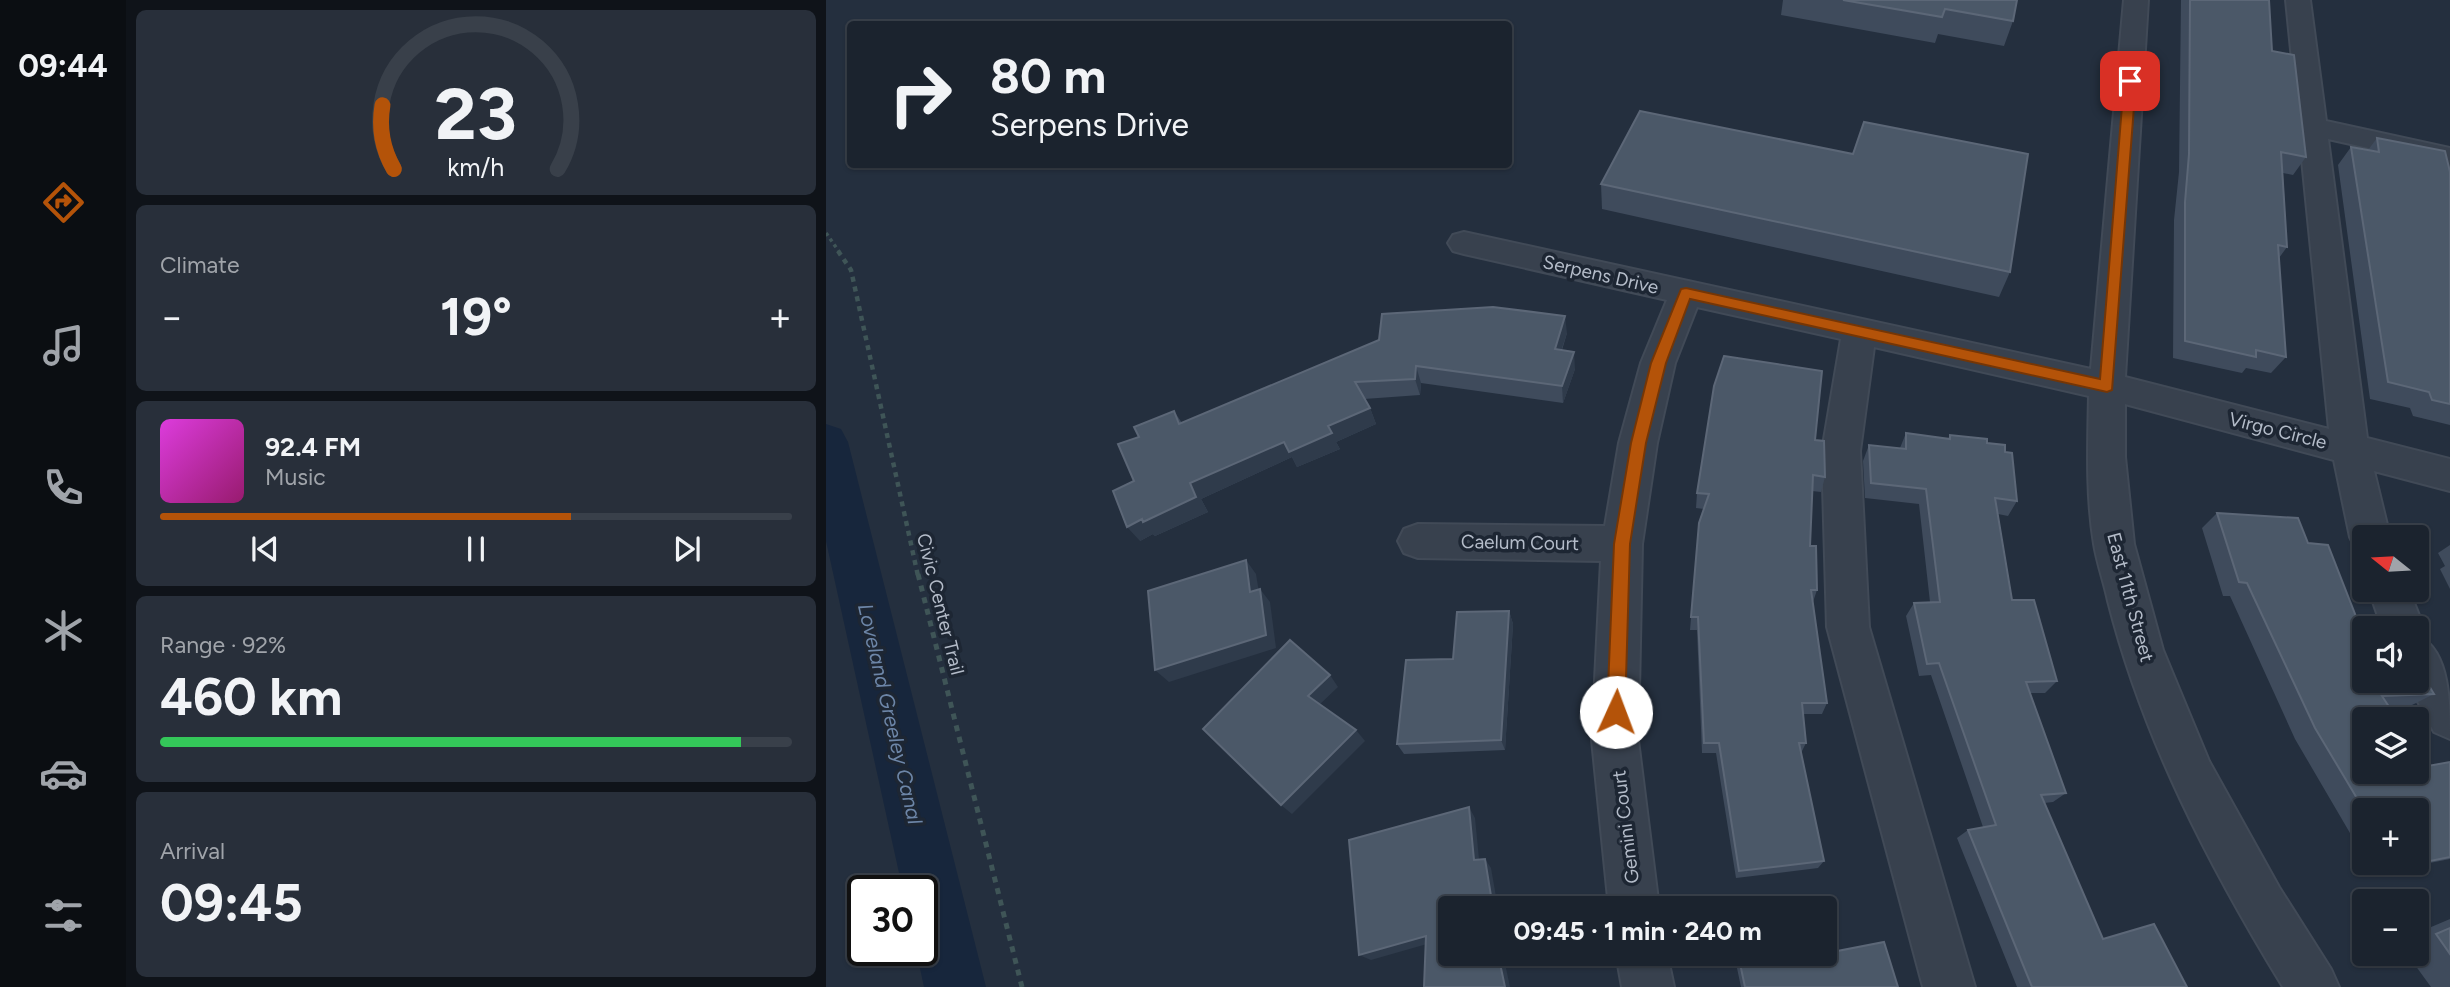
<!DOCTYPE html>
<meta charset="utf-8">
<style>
:root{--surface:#1b232e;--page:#282f3a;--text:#f1f3f6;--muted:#a0a4aa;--line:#39404a;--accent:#b45309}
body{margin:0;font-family:Figtree,sans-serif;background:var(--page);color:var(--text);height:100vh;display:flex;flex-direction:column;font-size:26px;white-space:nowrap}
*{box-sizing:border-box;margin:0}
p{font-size:23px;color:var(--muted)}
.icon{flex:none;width:38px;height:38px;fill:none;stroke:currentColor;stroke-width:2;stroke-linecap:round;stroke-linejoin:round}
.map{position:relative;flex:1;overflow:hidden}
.drawer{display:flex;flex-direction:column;gap:10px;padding:10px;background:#0f1319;width:700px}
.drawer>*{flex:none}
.hud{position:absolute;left:21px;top:21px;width:665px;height:147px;border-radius:7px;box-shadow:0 2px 5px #0004,0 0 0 2px var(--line);background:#1b232e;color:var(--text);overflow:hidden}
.needle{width:46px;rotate:288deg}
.buttons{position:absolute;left:1526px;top:525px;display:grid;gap:14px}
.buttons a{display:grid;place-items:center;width:77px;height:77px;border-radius:7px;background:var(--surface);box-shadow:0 2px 5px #0004,0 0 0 2px var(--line);font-size:35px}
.speed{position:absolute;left:21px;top:875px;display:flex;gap:14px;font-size:35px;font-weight:700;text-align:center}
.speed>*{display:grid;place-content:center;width:91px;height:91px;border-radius:50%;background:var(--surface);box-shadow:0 2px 5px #0004,0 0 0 2px var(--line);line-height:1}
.speed .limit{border:4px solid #111;border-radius:10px;background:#fff;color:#111}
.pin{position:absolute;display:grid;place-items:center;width:60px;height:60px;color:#fff;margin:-30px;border-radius:14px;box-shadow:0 4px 10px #0006}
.me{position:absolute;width:77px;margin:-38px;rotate:2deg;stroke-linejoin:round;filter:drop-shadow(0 0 5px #0008)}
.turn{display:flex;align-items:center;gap:24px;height:147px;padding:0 28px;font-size:32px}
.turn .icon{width:91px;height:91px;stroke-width:2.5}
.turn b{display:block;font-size:49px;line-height:60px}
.big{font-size:52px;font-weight:700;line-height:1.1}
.drawer .widget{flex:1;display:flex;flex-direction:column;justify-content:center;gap:10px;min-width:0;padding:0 24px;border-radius:10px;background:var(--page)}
.drawer .dial{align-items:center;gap:0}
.dial svg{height:182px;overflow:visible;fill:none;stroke:var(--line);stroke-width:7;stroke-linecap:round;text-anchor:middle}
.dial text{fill:var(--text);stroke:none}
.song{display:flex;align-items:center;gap:21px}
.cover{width:84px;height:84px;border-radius:10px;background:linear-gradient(135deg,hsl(300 70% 55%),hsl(320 70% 35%))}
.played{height:7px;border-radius:4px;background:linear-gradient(90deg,var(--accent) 65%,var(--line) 65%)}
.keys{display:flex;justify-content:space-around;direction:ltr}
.heat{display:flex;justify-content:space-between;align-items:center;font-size:38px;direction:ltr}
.charge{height:10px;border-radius:5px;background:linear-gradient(90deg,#34c759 92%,var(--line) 0)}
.trip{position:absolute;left:612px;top:896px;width:399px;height:70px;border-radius:7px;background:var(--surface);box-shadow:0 2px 5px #0004,0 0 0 2px var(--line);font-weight:700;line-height:70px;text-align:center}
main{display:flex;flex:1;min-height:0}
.tabs{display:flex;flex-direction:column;width:126px;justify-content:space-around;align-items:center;background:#0b0e12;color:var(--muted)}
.tabs .icon{width:49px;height:49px}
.tabs .on{color:var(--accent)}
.tabs b{font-size:32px;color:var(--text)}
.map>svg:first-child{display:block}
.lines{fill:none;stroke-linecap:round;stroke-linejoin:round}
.canal{fill:#17263c;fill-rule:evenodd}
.minor-casing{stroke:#414a57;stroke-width:4}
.path-far2{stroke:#3f5557;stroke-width:3.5;stroke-dasharray:3.5 3.5;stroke-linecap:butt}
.path-far1{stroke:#3f5557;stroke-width:4.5;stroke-dasharray:5 5;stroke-linecap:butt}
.path{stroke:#3f5557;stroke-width:5;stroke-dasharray:6 6;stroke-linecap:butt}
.minor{fill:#38414e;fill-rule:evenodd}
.wall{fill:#3f4b5c}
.shaded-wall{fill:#2f3b4b}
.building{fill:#4b5868;stroke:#5c6777;stroke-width:2}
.route{fill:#b45309;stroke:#753606;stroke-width:2}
.labels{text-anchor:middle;stroke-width:7;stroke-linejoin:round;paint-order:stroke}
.street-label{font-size:19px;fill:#b4bcc9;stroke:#1d2633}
.water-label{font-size:21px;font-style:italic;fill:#6d86a8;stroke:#1d2633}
</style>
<main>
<nav class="tabs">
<b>09:44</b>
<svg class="icon on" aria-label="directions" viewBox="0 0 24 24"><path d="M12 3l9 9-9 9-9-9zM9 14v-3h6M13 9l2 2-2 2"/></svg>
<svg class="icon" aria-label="music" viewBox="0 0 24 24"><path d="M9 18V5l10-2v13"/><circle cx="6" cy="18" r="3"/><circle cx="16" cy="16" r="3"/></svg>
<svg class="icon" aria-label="phone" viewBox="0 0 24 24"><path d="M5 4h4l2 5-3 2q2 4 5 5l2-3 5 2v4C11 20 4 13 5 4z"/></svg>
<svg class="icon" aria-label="climate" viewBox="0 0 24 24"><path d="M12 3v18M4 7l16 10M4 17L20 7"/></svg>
<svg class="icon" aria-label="car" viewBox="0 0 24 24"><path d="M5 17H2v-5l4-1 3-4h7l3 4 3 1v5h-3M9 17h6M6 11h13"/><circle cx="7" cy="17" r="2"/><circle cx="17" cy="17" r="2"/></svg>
<svg class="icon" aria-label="filters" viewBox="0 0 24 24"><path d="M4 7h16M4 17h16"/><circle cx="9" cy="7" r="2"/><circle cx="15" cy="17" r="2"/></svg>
</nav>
<section class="drawer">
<div class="widget dial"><svg viewBox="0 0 100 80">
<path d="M14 69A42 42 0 1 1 86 69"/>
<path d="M14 69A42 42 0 0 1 9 41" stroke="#b45309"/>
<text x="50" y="56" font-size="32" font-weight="700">23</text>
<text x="50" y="72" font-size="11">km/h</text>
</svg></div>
<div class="widget"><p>Climate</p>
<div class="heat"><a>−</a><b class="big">19°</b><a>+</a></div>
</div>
<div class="widget">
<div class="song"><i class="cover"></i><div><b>92.4 FM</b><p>Music</p></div></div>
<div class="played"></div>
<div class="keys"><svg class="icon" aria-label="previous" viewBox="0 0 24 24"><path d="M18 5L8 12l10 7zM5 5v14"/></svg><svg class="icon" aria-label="pause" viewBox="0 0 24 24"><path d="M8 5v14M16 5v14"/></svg><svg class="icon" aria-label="next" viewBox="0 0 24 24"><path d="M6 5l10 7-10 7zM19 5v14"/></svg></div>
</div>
<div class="widget"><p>Range · 92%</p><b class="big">460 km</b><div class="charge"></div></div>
<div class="widget"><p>Arrival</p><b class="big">09:45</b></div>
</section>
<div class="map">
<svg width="1624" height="987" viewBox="0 0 1624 987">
<rect width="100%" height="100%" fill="#242f3e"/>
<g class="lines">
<!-- canal -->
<path class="canal" d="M0 424 15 429 22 442 160 987H98L90 950H96V891H77L0 541Z"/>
<!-- minor casing -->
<g class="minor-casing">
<g id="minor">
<path d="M1298 0H1322L1299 377 1503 429 1460 0H1484L1500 121 1624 148V166L1502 139 1541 438 1624 459V491L1548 471 1564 537H1538V552L1530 549 1524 537 1508 460 1299 404V457L1308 544 1337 650 1383 761 1453 887 1505 969 1513 987H1457C1383 866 1317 739 1282 601 1278 582 1271 563 1268 544 1260 496 1262 445 1263 396L1048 347 1034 451 1043 627 1149 987H1097L1001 627 996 451 1015 339 871 307 849 363 831 443 816 544 812 740 833 908H783L766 740 775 561 592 558 578 553 572 541 578 529 592 524 779 526 793 443 815 363 841 300 638 254 627 251 622 243 627 235 638 232 1265 369Z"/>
<path d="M1543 590H1583L1598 628 1594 637C1624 652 1624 705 1624 739L1608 732 1581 681H1591V628H1556Z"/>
<path d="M790 954H841L848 987H796Z"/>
</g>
</g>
<!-- path-far2 -->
<path class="path-far2" d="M0 233 14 253"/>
<!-- path-far1 -->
<path class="path-far1" d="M12 251 25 270 92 576"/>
<!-- path -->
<path class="path" d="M92 574 196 987"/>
<!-- minor -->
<use href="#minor" class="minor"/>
</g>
<!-- wall -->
<g class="wall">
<path d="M957 0H1191L1187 21 1178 46 1112 34 1109 43 955 15Z"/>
<path d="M1355 0H1443L1446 51 1480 157 1467 175 1457 173 1461 247 1453 258 1460 357 1445 373 1420 368 1416 373 1347 358 1348 220 1353 172Z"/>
<path d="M1551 138 1624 172V425L1587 416 1584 408 1544 399 1512 165 1525 147 1542 150Z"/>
<path d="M1027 154 1184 272 1173 297 776 209 775 184Z"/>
<path d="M741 333 736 350 749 369 737 403 595 383 594 395 538 399 544 408 550 424 510 442 514 449 471 467 466 457 375 499 382 512 329 536 327 534 314 541 308 481 313 437 348 411 356 423 553 340Z"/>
<path d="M1080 433 1122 439 1124 435 1161 443 1179 452 1191 501 1182 516 1172 514 1186 600 1231 681 1219 693H1204L1240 793 1227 802 1218 803 1277 939 1361 987H1191L1131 838 1142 830 1157 827 1105 675 1093 676 1080 616 1088 603 1104 602 1093 504 1039 498 1037 461 1043 445 1074 448Z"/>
<path d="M989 440 999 477 995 492 986 491 984 546 991 590 987 602 1001 703 996 714H977L980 743 975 753 998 861 992 868 910 878 890 753H876L871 630H864L873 523 878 509 870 508 871 493Z"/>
<path d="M1391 513 1482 543 1538 681 1608 694 1584 706 1563 707 1602 766 1624 762V859L1578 868 1574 863H1591V810H1538V857L1469 739 1404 596H1397L1376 528Z"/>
<path d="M1624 545V589L1614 569 1619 566 1612 553Z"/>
<path d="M683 611 687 624 679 750 578 754 571 744 627 659Z"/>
<path d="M1542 863H1566L1545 869Z"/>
<path d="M1624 919V987H1605L1581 954H1591V933Z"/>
<path d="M1006 952 1072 987H915L908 954H999Z"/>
</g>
<!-- shaded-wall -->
<g class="shaded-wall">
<path d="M739 316 741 333 730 366 729 349Z"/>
<path d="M748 352 749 369 737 403 736 386Z"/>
<path d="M590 366 595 383 594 395 589 379Z"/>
<path d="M544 408 550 424 510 442 514 449 471 467 466 457 375 499 382 512 329 536 327 534 314 541 301 527 364 483 458 442 502 426Z"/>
<path d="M420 560 430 574 435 605 424 592Z"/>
<path d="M434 589 444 602 450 648 343 682 329 670Z"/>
<path d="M683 611 687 624 679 750 675 740Z"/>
<path d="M504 675 512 687 491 707 482 696Z"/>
<path d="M530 730 539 741 466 814 455 805Z"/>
<path d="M643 807 649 818 654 869 648 860Z"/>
<path d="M659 859 665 868 672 908H667Z"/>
<path d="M600 936 608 942 545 960 533 955Z"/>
<path d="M672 954H677L684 987H679Z"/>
</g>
<!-- building -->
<g class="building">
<path d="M1017 0H1191L1187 21 1119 9 1116 17Z"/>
<path d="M1364 0H1443L1446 51 1468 55 1480 157 1455 152 1461 247 1452 245 1460 357 1430 350V357L1359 341V202L1363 154Z"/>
<path d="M814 111 1027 154 1038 122 1202 154 1184 272 775 184Z"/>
<path d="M1551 138 1619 151 1624 172V404L1606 400 1603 392 1562 382 1525 147 1553 152Z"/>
<path d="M667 307 739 316 729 349 748 352 736 386 590 366 589 379 529 382 544 408 502 426 506 433 463 452 458 442 364 483 370 497 317 522 316 519 301 527 287 491 308 481 292 444 313 437 308 427 348 411 353 424 553 340 556 314Z"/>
<path d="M898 356 996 371 989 440 998 441 999 477 987 475 984 546H990L991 590H985L1001 703H976L980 743H973L998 861 913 871 893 743H878L872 617H865L873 523 883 494 871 493 888 386Z"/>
<path d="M1080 433 1124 439V435L1161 439V443L1179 445V452L1186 453 1191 501 1169 498 1186 600H1208L1231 681 1200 682 1240 793 1215 795 1277 939 1328 924 1361 987H1206L1142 830 1170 825 1113 663 1101 664 1088 603 1114 602 1100 489 1045 483 1043 445 1080 449Z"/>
<path d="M1391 513 1472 518 1482 543 1502 545 1538 637V681H1591V666L1608 694 1556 696 1571 719H1538V772H1591V749L1602 766 1624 762V857L1604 861 1598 853 1591 855V810H1538L1489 728 1421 583 1413 582Z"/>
<path d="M420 560 424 592 434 589 440 635 329 670 322 591Z"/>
<path d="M683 611 675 740 571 744 580 660 627 659 631 612Z"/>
<path d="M464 640 504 675 482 696 530 730 455 805 377 729Z"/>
<path d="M643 807 648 860 659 859 667 908H625V954H672L679 987H598L600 936 533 955 523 840Z"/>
<path d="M1624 928V954L1610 934Z"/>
<path d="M999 929 1006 952 1058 942 1072 987H919L912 954H999Z"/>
</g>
<!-- route -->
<path class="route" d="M1304 77 1310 81 1286 390 1281 392 864 299 840 363 820 443 804 544 799 712 796 718 790 721 783 718 781 712 788 544 805 443 825 363 855 289 860 288 1274 379 1298 81Z"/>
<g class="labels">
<!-- street labels -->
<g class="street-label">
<text transform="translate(775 274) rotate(13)" y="7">Serpens Drive</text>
<text transform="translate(1452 430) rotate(14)" y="7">Virgo Circle</text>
<text transform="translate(694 542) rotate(1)" y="7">Caelum Court</text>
<text transform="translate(1305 597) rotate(75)" y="7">East 11th Street</text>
<text transform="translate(115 604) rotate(76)" y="7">Civic Center Trail</text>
<text transform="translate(799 827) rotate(-97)" y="7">Gemini Court</text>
</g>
<!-- water labels -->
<g class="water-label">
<text transform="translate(64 714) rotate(77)" y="7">Loveland Greeley Canal</text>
</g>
</g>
</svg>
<div class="buttons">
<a><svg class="needle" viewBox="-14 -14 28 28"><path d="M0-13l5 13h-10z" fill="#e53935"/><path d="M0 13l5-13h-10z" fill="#a0a4aa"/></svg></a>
<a><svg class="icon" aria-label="sound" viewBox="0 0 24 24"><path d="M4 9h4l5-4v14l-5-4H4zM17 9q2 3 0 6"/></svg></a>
<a><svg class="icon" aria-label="layers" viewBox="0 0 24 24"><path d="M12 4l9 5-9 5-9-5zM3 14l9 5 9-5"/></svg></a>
<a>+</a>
<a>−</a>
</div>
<div class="speed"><div class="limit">30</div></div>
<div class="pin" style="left:1304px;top:81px;background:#d93025"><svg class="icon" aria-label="arrive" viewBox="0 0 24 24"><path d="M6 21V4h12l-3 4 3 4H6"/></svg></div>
<svg class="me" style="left:790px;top:712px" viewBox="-20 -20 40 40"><circle r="19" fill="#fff"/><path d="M0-13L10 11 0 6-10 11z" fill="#b45309"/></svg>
<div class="trip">09:45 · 1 min · 240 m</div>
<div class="hud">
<div class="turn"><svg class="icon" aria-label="right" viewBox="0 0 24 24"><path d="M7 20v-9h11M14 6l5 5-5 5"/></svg><div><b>80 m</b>Serpens Drive</div></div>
</div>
</div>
</main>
